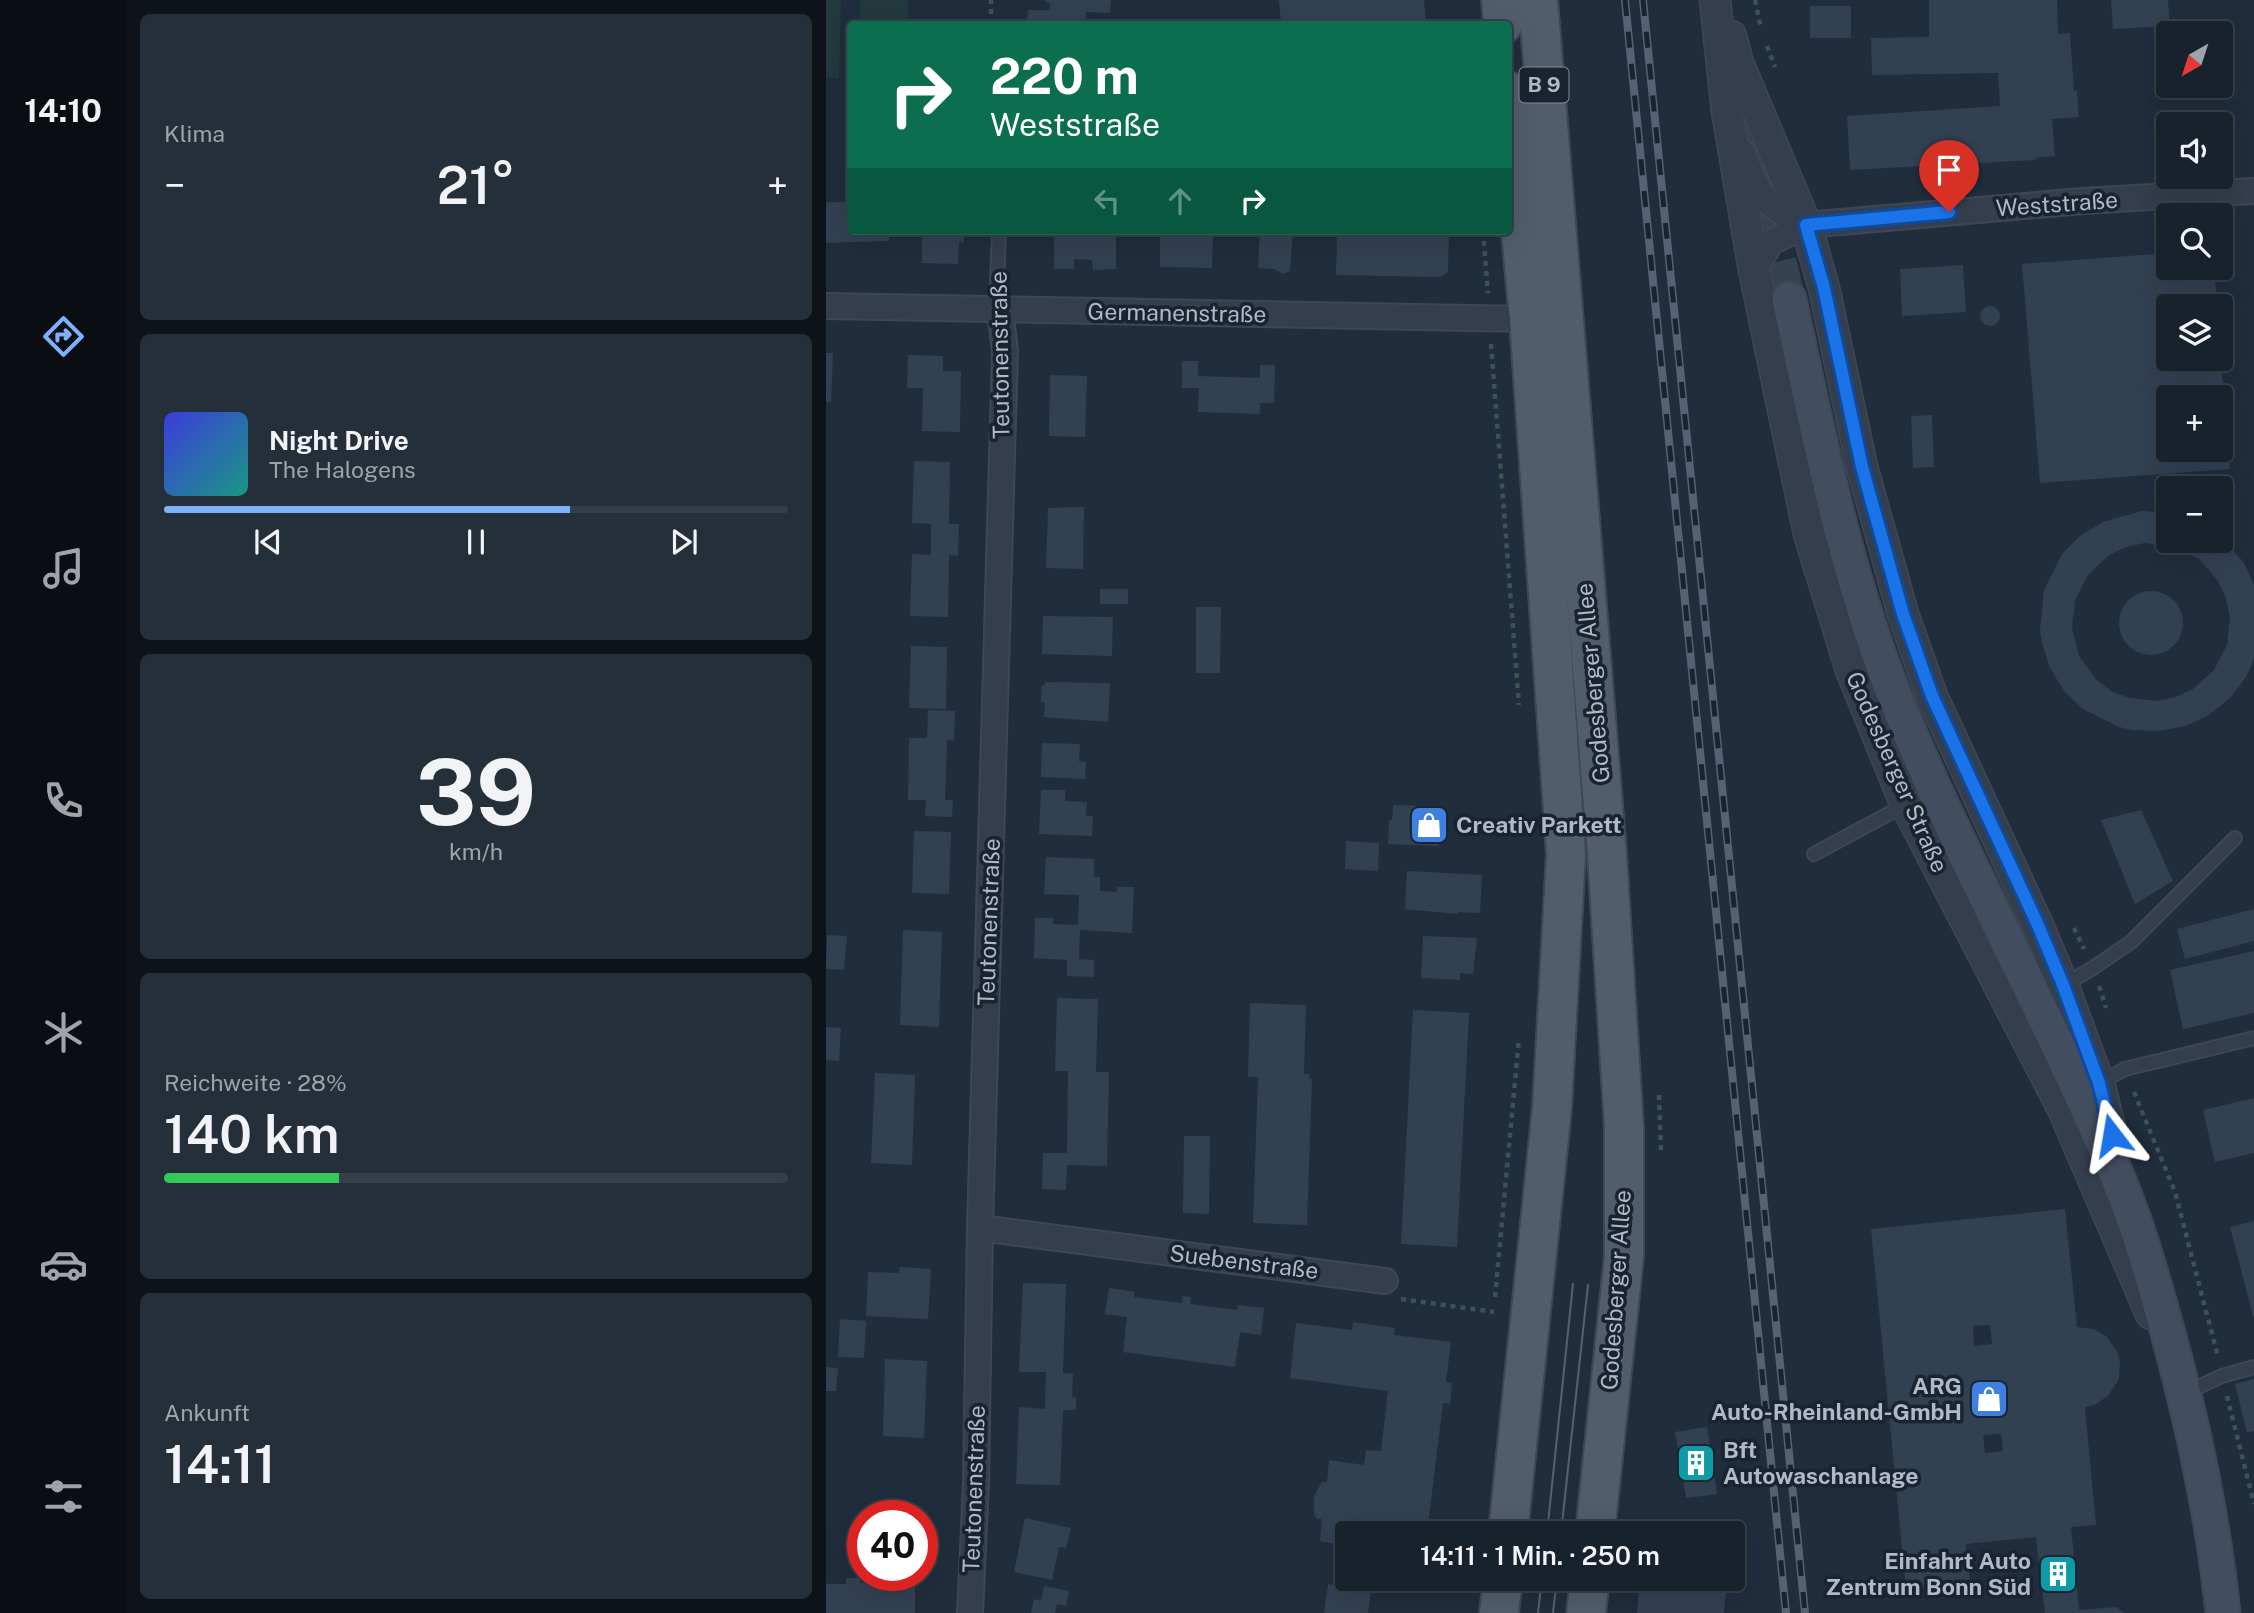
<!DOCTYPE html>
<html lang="de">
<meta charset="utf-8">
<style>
:root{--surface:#18222d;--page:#252f39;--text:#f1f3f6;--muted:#9fa4aa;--line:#363f49;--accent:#7db2ff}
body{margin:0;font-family:"Public Sans",sans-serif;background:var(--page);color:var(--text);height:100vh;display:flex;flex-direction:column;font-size:26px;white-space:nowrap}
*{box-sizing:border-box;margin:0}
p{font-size:23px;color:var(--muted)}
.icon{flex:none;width:38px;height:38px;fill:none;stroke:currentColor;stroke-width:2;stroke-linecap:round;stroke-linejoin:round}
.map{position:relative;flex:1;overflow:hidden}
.panel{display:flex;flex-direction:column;gap:14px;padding:14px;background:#0d1319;width:700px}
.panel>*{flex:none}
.top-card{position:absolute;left:21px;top:21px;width:665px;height:214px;border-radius:7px;box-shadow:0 7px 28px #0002,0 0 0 2px var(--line);background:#0b6e4f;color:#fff;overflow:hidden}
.needle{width:46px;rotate:219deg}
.fabs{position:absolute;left:1330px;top:21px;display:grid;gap:14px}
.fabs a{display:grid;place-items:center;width:77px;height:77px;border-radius:7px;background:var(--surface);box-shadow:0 7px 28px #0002,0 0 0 2px var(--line);font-size:35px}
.speed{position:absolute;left:21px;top:1500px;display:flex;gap:14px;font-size:35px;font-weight:700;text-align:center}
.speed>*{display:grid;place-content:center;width:91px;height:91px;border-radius:50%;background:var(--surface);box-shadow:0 7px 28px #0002,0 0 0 2px var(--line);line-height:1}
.speed .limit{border:10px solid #d22;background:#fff;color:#111}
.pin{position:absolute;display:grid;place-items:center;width:60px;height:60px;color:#fff;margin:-72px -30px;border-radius:50% 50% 50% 0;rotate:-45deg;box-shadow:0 0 7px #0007}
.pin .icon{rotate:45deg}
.me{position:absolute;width:77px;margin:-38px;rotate:346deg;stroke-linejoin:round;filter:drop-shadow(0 0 5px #0008)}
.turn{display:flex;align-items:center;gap:24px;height:147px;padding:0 28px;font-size:32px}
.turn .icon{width:91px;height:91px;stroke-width:2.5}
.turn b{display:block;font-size:49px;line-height:60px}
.lanes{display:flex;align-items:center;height:66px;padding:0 28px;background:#0003;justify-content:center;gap:35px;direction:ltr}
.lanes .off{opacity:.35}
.big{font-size:52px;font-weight:600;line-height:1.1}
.panel .card{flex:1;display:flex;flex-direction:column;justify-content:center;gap:10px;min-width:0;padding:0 24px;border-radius:10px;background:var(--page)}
.panel .dial{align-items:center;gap:0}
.dial b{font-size:91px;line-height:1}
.song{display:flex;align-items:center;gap:21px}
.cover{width:84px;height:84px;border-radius:10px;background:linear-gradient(135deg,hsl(240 70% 55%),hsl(170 70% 35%))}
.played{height:7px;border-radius:4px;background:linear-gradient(90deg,var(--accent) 65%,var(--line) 65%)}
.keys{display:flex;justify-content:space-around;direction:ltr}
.heat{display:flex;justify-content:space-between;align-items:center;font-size:38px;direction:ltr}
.charge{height:10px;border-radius:5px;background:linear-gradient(90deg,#34c759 28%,var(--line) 0)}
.trip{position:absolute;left:509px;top:1521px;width:410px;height:70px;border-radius:7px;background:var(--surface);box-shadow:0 7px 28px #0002,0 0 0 2px var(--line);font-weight:600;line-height:70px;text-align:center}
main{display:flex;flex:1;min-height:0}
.menu{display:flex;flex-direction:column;width:126px;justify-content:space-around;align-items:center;background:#0a0e12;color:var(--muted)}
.menu .icon{width:49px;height:49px}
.menu .current{color:var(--accent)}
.menu b{font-size:32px;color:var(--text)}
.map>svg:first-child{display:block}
.green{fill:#223a3d}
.building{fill:#324152;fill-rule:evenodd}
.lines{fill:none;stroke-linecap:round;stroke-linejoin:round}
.secondary-tunnel{stroke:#354251;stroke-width:33;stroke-dasharray:33 17;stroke-linecap:butt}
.service-casing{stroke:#3e4755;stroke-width:16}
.minor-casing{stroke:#3e4755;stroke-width:28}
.tertiary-casing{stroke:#3e4755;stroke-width:33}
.secondary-casing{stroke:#3e4755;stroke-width:37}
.primary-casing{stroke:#3e4755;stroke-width:42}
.path{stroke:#3b5355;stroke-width:4.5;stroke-dasharray:5 5;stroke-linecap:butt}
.service{stroke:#343e4c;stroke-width:12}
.minor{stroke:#343e4c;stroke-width:24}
.tertiary{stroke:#343e4c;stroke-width:30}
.secondary{stroke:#424d5f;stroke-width:33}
.primary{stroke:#525d6c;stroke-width:38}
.tram{stroke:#566273;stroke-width:2}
.rail-casing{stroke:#566273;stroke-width:8}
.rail{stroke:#1a2330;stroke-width:5;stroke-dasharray:16;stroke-linecap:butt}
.route-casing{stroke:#114b97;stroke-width:18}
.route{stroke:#1a73e8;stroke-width:12}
.labels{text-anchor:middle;stroke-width:7;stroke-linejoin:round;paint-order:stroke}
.shield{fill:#1a2330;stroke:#828c9a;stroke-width:2}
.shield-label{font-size:21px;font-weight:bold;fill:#afb9c8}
.street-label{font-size:23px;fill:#afb9c8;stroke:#1a2330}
.poi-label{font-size:23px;font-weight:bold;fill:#afb9c8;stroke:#1a2330;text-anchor:start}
</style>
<main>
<nav class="menu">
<b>14:10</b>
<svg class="icon current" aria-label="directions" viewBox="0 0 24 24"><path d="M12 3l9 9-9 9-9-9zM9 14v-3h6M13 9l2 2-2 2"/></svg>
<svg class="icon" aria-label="music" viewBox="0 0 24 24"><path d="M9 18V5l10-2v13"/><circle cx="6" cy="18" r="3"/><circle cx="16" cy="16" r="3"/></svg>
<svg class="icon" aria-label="phone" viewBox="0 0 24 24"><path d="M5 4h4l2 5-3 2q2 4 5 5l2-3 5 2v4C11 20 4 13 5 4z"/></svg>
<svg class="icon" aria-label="climate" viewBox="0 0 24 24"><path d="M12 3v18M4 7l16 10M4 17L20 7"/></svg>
<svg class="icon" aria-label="car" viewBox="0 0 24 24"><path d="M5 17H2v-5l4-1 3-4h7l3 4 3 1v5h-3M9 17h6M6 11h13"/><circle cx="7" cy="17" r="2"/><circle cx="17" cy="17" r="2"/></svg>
<svg class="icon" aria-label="filters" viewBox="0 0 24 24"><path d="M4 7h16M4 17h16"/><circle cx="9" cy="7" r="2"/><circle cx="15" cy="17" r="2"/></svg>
</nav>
<section class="panel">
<div class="card"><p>Klima</p>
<div class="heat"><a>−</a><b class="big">21°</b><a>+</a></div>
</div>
<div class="card">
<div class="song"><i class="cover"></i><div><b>Night Drive</b><p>The Halogens</p></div></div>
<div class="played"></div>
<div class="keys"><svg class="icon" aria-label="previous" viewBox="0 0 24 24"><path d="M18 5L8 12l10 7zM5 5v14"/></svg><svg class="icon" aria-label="pause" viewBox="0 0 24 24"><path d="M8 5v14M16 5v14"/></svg><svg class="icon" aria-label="next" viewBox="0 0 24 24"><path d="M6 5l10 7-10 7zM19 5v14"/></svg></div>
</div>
<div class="card dial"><b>39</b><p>km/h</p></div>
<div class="card"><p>Reichweite · 28%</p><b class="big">140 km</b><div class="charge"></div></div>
<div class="card"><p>Ankunft</p><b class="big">14:11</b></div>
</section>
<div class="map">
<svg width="1428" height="1613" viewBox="0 0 1428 1613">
<rect width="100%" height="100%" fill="#202d3c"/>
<!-- green -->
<g class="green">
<path d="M0 0H15L13 78H0Z"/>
<rect x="34" y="0" width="48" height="24"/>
</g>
<!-- building -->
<g class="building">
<path d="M218 0H285L284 13 260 12V24H201L202 10H223L224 4Z"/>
<path d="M453 0H598L600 24H455Z"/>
<path d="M1103 0H1231L1232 34 1244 33 1248 91H1251L1253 117 1226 119 1229 156 1209 158 1210 160 1024 170 1021 116 1174 106 1172 73 1046 75 1045 38 1103 37Z"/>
<path d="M1285 0H1342L1344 26 1287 29Z"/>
<rect x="984" y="6" width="41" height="32"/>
<path d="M107 22H140L139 24H107Z"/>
<path d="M0 202H21L24 231H63V241L0 243Z"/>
<path d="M96 231H138V243L133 242 132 264 96 263Z"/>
<path d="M228 231H290V269L267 270 266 260 248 259V269H228Z"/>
<path d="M334 231H387L386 268 334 267Z"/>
<path d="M434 231H467L464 271 457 274 448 269 432 268Z"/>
<path d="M511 231H623L622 272 614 277 510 275Z"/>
<path d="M1342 253V268H1388L1391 306H1342V359H1395L1404 469 1214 483 1196 264ZM1342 397H1395V450H1342Z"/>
<path d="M1137 265 1140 312 1076 316 1074 269Z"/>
<circle cx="1164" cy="316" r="10"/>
<path d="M0 353H7L5 402H0Z"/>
<path d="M82 355 117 356V371H135L134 432 96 431 97 388H81Z"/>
<path d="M356 361H372V376L434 378V365H449L448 403H434V414L372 412 373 388H356Z"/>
<path d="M224 375 261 376 259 437 223 436Z"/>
<path d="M1106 415 1108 467 1087 468 1085 416Z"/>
<path d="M88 461 124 462 123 524H133L132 556 123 555 122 617 84 616 86 554 105 555V524L86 523Z"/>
<path d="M258 507 257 569 220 568 222 508Z"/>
<path d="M1316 511 1342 513V541H1395V537L1418 563 1428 585V659L1420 677 1404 698 1383 715 1359 726 1333 731 1306 730 1293 727 1257 709 1238 691 1224 668 1216 643 1214 630 1218 590 1236 554 1255 535 1277 522ZM1319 543 1347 547 1373 559 1392 581 1400 598 1404 617 1401 645 1388 670 1367 689 1350 697 1331 701 1303 698 1285 691 1270 679 1253 656 1246 628 1249 600 1262 575 1283 555 1300 547Z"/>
<rect x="274" y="589" width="28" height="15"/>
<circle cx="1325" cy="623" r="32"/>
<path d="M370 607H395L394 673H370Z"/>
<path d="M217 616 287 617 286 656 216 654Z"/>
<path d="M85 646 121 647 120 709 83 708Z"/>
<path d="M219 682 284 683 282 722 218 717 219 703 215 702 216 685H219Z"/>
<path d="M102 710 129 711 128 741 121 740 119 800H127L126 817 99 816 100 800H82L83 738H101Z"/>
<path d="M216 743 254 744 253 761 260 762 259 779 215 777Z"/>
<path d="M215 790H239V801L261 802 260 816H267L266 836 213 834Z"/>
<path d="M567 805 615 807 612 846 562 844 563 820H566Z"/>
<path d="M1315 810 1347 881 1309 904 1275 820Z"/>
<path d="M88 831 125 832 123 894 86 893Z"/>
<path d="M520 841 553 843 552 871 519 869Z"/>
<path d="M220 857 268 859V877H274V891L291 892V887H308L306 933 254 930 253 959 268 960V977L241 976V960L208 958 209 918H227V924L252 925 253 895 218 894Z"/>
<path d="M581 871 656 875 654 913 632 912V914L579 909Z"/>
<path d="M1428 909V941L1359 959 1351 929Z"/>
<path d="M77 930 116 932 113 1027 74 1025Z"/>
<path d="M1 935 21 936 18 970 0 969Z"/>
<path d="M597 936 651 938 647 974 634 973V980L595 978Z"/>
<path d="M1428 951V1013L1357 1029 1344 970Z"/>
<path d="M231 998 272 999 270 1072H283L281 1166 241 1165 240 1190 216 1189 217 1153H241L242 1071H229Z"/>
<path d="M424 1003 480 1005 478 1074H483V1078L486 1079 481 1225 427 1223 432 1077H422Z"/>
<path d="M587 1010 643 1013 631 1247 575 1244Z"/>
<path d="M0 1027 15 1028 13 1061 0 1060Z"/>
<path d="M49 1073 89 1075 86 1165 45 1163Z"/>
<path d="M1428 1098V1153L1389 1162 1377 1110Z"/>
<path d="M358 1136H384L383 1214 357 1213Z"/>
<path d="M1239 1209 1251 1327 1267 1329 1280 1336 1291 1351 1294 1361 1293 1379 1282 1396 1268 1405 1259 1407 1270 1525 1245 1527 1253 1610 1290 1607 1298 1613H1219L1210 1537 1140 1544 1144 1582 1080 1589 1045 1229ZM1164 1325 1166 1344 1148 1346 1147 1326ZM1175 1434 1177 1451 1159 1453 1157 1435Z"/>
<path d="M1428 1221V1316H1427L1404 1227Z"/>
<path d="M74 1267 105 1269 102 1319 40 1316 42 1272 73 1273Z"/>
<path d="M197 1283 240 1284 237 1373 247 1374 246 1397 250 1398V1410H237L234 1485 190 1484 193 1407 219 1409 220 1372H193Z"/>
<path d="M283 1288 309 1292 308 1297 356 1303 357 1296 365 1297 364 1304 411 1310 412 1305 438 1308 435 1335 414 1332 409 1367 297 1352 301 1317 279 1314Z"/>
<path d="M14 1319 40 1321 38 1358 12 1357Z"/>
<path d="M527 1322 569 1328 568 1335 625 1342 620 1382 626 1383 624 1404 617 1403 601 1533H522V1547L494 1541 496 1519H491L488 1513V1496L496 1482H501L503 1460 538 1465 540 1450 555 1451 562 1391 464 1378 470 1323 526 1330Z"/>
<path d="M59 1359 101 1361 98 1438 57 1436Z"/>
<path d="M0 1367 12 1368 10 1391H0Z"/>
<path d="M1428 1379V1431L1421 1433 1409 1384Z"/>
<path d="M881 1427 891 1494 860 1498 849 1432Z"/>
<path d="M199 1518 245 1528 240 1548 233 1547 226 1580 188 1572Z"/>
<path d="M72 1577V1582H89V1613H0V1584H20V1578H35L34 1583H56V1578Z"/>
<path d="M814 1578H901L898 1613H811Z"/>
<path d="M502 1584 545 1590 542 1613H498Z"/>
<path d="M218 1586 243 1591 240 1606 231 1604 229 1613H205L208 1599 215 1601Z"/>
</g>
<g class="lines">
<!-- secondary-tunnel -->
<path class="secondary-tunnel" d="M906 67 963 299"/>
<!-- service casing -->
<g class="service-casing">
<g id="service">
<path d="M173 231 171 285 174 310"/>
<path d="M988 854 1079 805"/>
<path d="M1238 985 1267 968 1305 942 1409 838"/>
<path d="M1273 1083 1299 1069 1428 1038"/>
<path d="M1359 1393 1396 1376 1428 1367"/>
</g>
</g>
<!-- minor casing -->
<g class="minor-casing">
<g id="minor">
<path d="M917 153C933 197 936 204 980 225"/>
<path d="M928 270 945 242 980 225 1257 201 1428 191"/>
<path d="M0 306 703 319"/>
<path d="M154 1228 559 1281"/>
<path d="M144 1613 150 1483 154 1228 179 351 174 310"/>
</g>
</g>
<!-- tertiary casing -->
<g class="tertiary-casing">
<g id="tertiary">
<path d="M889 0 901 111 928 270 983 534 1025 670 1080 805 1237 1109 1325 1314"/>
<path d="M905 36 912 63 980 225 998 288 1036 467 1077 614 1106 696 1211 923 1237 985 1273 1083 1288 1144"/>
</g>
</g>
<!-- secondary casing -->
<g class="secondary-casing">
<path id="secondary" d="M963 299C993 438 1020 579 1074 710 1122 826 1181 938 1235 1052 1259 1104 1285 1157 1305 1212 1319 1249 1329 1288 1340 1326 1366 1420 1387 1516 1397 1613"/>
</g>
<!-- primary casing -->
<g class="primary-casing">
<g id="primary">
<path d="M675 0 677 24"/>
<path d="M712 0 781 854 798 1127V1256L769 1533"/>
<path d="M682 1533 726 1108 740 854 703 319 682 91"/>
<path d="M673 1613 677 1578"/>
<path d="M760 1613 764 1578"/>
</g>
</g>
<!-- path -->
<g class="path">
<path d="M929 0 935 28"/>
<path d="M165 24V0"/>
<path d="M941 46 949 67"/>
<path d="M657 231 662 293"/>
<path d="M665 344 693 705"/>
<path d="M1248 928 1258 949"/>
<path d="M1273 986 1280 1008"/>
<path d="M1308 1092 1349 1192 1392 1357"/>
<path d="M833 1095 835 1152"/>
<path d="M669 1297 693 1038"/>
<path d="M575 1299 668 1312"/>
<path d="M1401 1396 1428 1504"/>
</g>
<!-- service -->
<use href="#service" class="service"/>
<!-- minor -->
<use href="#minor" class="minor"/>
<!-- tertiary -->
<use href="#tertiary" class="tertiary"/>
<!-- secondary -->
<use href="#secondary" class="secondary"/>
<!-- primary -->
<use href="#primary" class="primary"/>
<!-- tram -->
<g class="tram">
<path d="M721 1533 747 1284"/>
<path d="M735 1533 762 1285"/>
<path d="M712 1613 716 1578"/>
<path d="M727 1613 731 1578"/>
</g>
<!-- rail casing -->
<g class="rail-casing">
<g id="rail">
<path d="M799 0 960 1613"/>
<path d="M817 0 979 1613"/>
</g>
</g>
<!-- rail -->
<use href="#rail" class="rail"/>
</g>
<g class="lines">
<!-- route casing -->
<g class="route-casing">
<path id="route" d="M1123 212 980 225 998 288 1036 467 1077 614 1106 696 1211 923 1237 985 1273 1083 1286 1135"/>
</g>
<!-- route -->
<use href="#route" class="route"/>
</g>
<!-- icons -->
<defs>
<g id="shop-square" transform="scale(2.0125)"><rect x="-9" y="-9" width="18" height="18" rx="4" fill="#3f7fe0" stroke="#1a2330"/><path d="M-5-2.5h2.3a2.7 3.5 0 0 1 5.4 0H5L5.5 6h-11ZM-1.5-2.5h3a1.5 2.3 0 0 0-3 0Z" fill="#fff"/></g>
<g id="building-square" transform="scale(2.0125)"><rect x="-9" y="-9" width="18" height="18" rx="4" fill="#0f9aa8" stroke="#1a2330"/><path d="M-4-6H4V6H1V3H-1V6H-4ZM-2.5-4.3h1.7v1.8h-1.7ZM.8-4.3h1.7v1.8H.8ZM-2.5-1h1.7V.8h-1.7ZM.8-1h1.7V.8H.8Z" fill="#fff"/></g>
</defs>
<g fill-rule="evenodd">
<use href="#shop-square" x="603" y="825"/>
<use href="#shop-square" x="1163" y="1399"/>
<use href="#building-square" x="870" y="1463"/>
<use href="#building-square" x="1232" y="1574"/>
</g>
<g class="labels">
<!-- shield labels -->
<rect class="shield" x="693.5" y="67.5" width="49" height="35" rx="5"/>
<g class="shield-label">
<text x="718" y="92">B 9</text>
</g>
<!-- street labels -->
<g class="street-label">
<text transform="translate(1231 204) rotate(-4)" y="8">Weststraße</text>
<text transform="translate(351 313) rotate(1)" y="8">Germanenstraße</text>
<text transform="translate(174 355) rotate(-91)" y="8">Teutonenstraße</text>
<text transform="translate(767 683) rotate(-95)" y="8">Godesberger Allee</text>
<text transform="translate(1071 772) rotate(66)" y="8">Godesberger Straße</text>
<text transform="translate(163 922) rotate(-88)" y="8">Teutonenstraße</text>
<text transform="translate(418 1262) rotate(7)" y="8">Suebenstraße</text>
<text transform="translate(790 1290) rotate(-86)" y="8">Godesberger Allee</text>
<text transform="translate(148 1489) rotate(-88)" y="8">Teutonenstraße</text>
</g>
<!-- poi labels -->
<g class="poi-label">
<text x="630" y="833">Creativ Parkett</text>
<text x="1136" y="1394" text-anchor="end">ARG<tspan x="1136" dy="26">Auto-Rheinland-GmbH</tspan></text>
<text x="897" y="1458">Bft<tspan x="897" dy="26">Autowaschanlage</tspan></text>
<text x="1205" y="1569" text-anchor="end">Einfahrt Auto<tspan x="1205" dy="26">Zentrum Bonn Süd</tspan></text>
</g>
</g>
</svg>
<div class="fabs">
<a><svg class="needle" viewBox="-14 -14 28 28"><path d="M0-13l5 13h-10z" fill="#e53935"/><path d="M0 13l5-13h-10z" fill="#9fa4aa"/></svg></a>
<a><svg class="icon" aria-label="sound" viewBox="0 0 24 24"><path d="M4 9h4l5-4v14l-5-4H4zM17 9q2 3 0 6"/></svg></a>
<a><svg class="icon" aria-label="search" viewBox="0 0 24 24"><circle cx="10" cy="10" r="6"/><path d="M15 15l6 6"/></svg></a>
<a><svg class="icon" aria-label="layers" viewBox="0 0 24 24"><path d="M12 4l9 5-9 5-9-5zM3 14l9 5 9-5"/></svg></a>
<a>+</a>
<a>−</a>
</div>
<div class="speed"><div class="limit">40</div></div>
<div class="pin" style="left:1123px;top:212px;background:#d93025"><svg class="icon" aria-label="arrive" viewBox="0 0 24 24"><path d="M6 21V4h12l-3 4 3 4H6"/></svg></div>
<svg class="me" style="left:1286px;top:1135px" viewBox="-20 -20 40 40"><path d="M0-17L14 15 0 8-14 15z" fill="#1a73e8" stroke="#fff" stroke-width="4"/></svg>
<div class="trip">14:11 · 1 Min. · 250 m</div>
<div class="top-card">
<div class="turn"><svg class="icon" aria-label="right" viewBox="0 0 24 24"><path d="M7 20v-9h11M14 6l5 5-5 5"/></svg><div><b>220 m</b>Weststraße</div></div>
<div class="lanes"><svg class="icon off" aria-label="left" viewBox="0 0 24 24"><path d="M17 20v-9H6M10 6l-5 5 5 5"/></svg><svg class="icon off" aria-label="ahead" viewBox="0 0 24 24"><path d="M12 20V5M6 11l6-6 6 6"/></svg><svg class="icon" aria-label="right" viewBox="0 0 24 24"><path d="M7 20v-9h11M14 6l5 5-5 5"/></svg></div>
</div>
</div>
</main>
